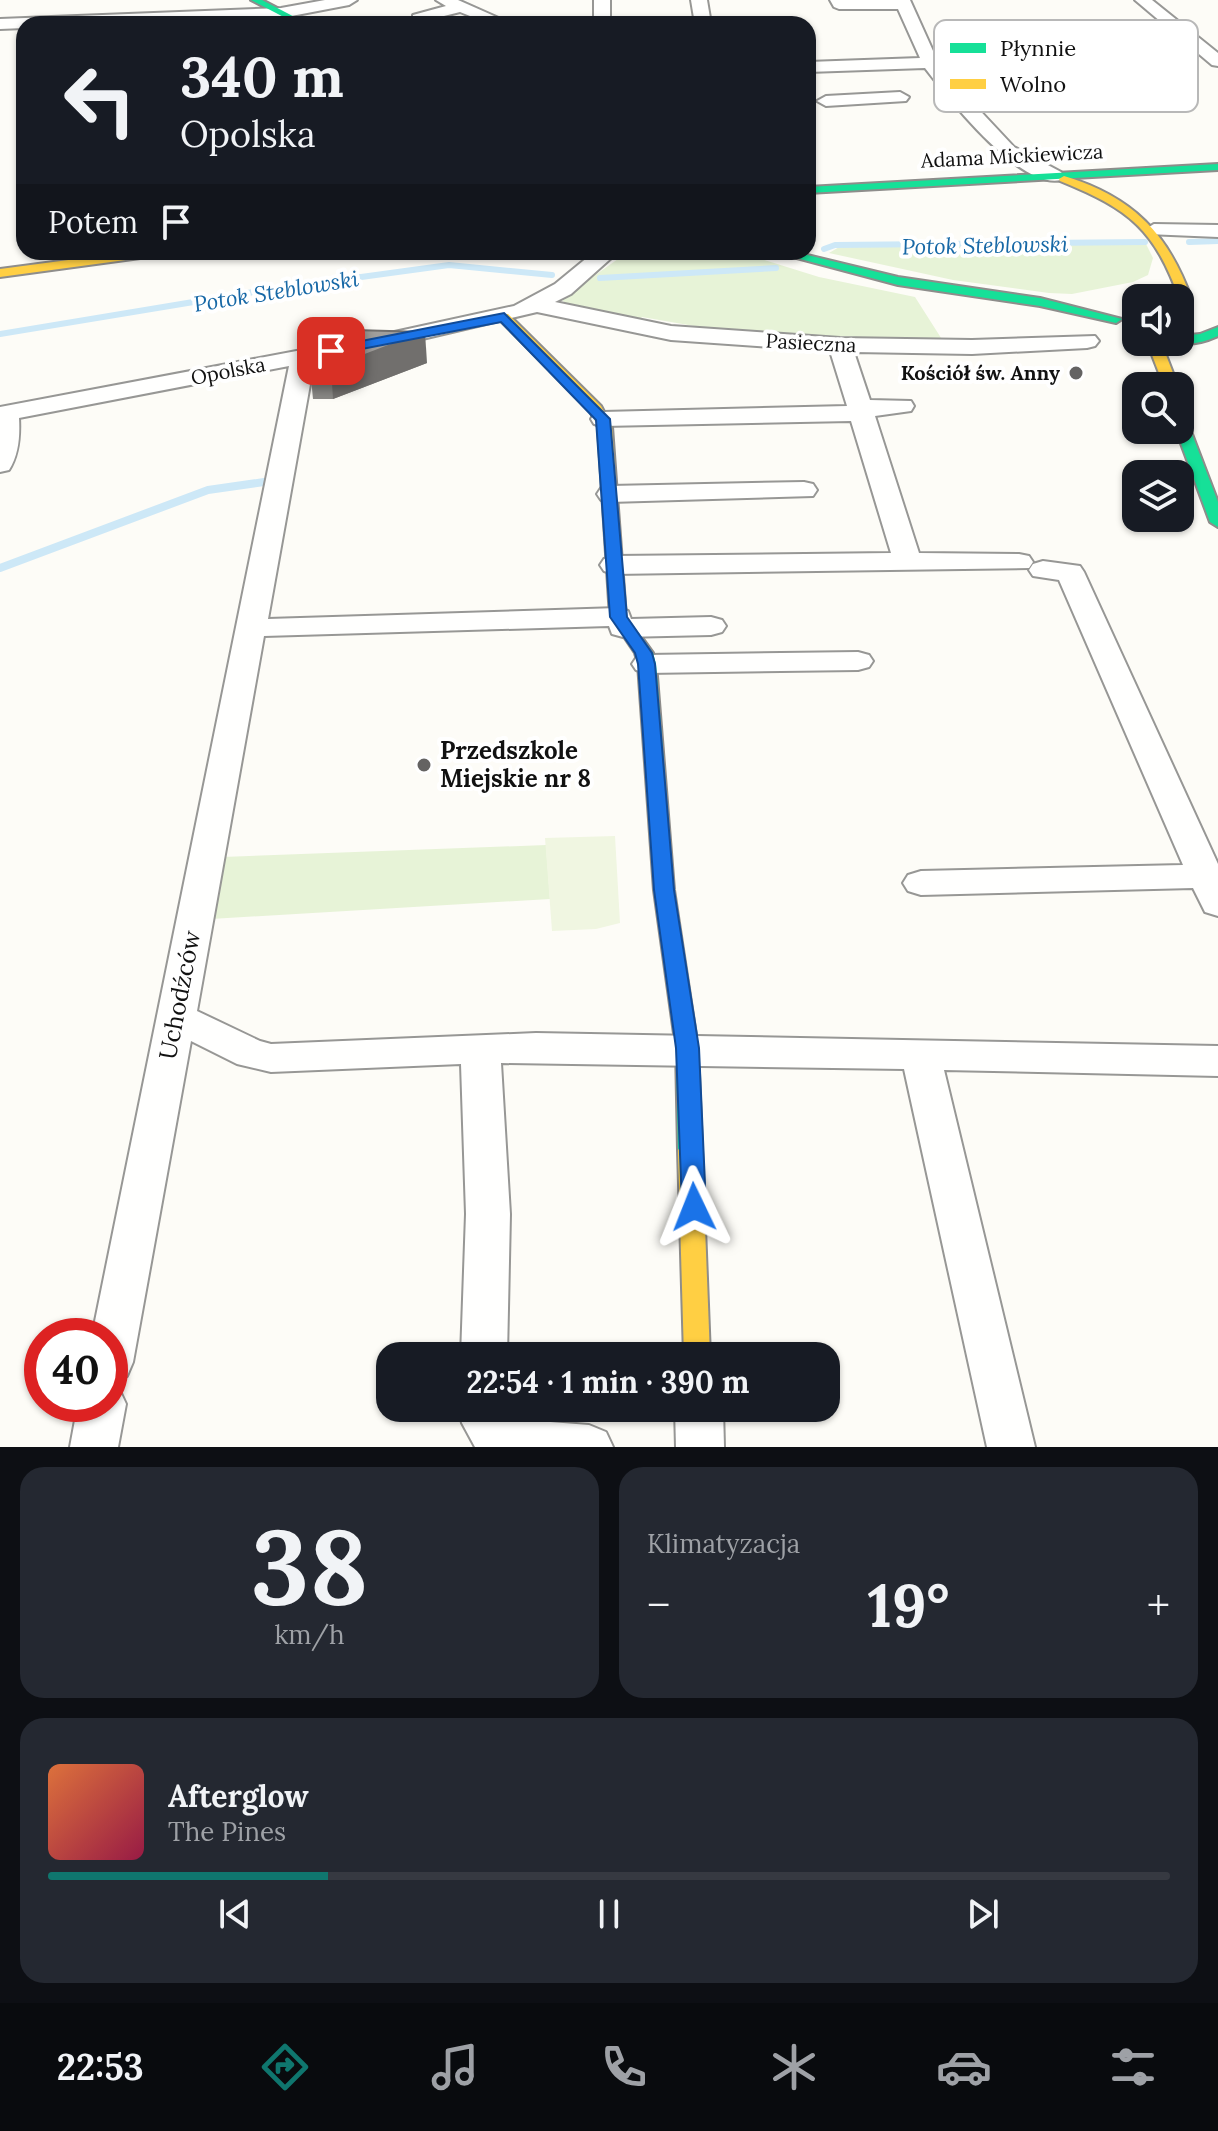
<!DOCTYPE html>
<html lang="pl">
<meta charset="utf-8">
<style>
:root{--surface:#171b24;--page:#242831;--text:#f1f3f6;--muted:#9ea1a6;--line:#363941;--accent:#0f766e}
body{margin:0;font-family:Lora,serif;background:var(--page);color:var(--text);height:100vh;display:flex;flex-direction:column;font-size:30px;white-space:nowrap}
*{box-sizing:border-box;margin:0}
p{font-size:26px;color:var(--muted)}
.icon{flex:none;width:44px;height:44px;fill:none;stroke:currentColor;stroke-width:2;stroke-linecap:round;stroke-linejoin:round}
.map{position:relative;height:1447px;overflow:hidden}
.panel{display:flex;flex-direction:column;gap:20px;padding:20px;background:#0d0f14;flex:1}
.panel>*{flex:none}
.guide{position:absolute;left:16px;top:16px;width:800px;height:244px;border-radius:24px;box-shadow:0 2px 6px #0004;background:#171b24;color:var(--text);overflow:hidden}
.controls{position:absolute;left:1122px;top:284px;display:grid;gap:16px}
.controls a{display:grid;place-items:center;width:72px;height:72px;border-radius:16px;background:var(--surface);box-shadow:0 2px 6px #0004;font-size:40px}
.speed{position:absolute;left:24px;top:1318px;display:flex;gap:16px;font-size:40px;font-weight:700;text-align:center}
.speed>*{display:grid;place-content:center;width:104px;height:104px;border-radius:50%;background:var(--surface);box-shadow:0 2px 6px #0004;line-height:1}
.speed .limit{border:12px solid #d22;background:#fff;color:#111}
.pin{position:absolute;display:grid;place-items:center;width:68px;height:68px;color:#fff;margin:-34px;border-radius:16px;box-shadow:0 4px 12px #0006}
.me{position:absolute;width:88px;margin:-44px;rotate:358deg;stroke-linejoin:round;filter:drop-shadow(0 0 6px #0008)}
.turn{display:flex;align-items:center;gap:28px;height:168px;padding:0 32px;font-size:36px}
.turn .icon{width:104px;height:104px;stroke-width:2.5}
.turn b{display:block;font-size:56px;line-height:68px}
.then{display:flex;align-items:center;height:76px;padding:0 32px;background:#0003;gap:16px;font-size:30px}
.big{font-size:60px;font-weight:700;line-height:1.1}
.panel .widget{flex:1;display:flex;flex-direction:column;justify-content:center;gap:12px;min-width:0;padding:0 28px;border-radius:24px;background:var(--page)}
.panel .dial{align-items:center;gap:0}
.dial b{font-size:104px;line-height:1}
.song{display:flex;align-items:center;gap:24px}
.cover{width:96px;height:96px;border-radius:12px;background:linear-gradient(135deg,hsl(20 70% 55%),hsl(340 70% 35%))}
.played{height:8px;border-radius:4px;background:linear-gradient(90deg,var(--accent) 25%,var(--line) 25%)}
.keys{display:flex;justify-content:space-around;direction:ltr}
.heat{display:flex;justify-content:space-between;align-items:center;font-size:44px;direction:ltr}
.panel .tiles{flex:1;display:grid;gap:20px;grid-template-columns:1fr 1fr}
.widget:last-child{grid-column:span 2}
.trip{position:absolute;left:376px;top:1342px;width:464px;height:80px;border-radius:24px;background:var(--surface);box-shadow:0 2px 6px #0004;font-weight:700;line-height:80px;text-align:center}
.menu{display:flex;height:128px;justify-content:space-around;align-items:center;background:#090b0e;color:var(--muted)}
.menu .icon{width:56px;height:56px}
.menu .active{color:var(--accent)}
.menu b{font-size:36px;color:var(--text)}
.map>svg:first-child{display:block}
.green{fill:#e7f3d7}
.pitch{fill:#f0f6e1}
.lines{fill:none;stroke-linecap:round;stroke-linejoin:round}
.stream-far1{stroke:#cde8f7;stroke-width:6}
.stream{stroke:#cde8f7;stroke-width:8}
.street-casing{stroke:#979795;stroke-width:4}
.fast-casing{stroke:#8e8d8b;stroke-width:4}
.slow-casing{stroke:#8e8d8b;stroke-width:4}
.street{fill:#fffffe;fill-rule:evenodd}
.fast{fill:#16e098;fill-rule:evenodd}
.slow{fill:#ffcf43;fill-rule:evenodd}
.wall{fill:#8a8986}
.shaded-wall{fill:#716f6d}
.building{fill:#a19f9c;stroke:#716f6d;stroke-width:2}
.route{fill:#1a73e8;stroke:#114b97;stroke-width:2}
.poi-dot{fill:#646362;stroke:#fff;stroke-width:3}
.labels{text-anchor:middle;stroke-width:8;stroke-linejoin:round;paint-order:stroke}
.far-street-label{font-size:20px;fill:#111;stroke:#fff}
.far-poi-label{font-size:20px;font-weight:bold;fill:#111;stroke:#fff;text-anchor:end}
.far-water-label{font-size:22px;font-style:italic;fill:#1768a6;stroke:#fff}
.poi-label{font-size:24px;font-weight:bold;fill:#111;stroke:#fff;text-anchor:start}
.street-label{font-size:24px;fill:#111;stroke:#fff}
.key{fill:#fff;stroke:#b8b8b8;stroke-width:2}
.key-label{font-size:22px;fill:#111}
</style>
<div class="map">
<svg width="1218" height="1447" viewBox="0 0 1218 1447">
<rect width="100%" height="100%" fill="#fdfcf7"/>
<!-- green -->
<g class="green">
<path d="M1146 244 1153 258 1148 275 1133 282 1072 294 1049 293 953 280 829 253 841 246Z"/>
<path d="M628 252H739L819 277 915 297 943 341 723 331 642 317 637 322 569 307 561 299Z"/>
<path d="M546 845 550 899 211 919 222 857Z"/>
</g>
<!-- pitch -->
<path class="pitch" d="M615 836 620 923 596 929 552 931 545 838Z"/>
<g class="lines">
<!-- stream-far1 -->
<g class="stream-far1">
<path d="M1189 242 1218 241"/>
<path d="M824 249 835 245 1145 242"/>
<path d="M600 278 776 268"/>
<path d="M0 334 266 290 449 265 552 275"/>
</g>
<!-- stream -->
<path class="stream" d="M0 568 208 490 264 482"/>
<!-- street casing -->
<g class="street-casing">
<g id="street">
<path d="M325 0H357L349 5 281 18 24 24V28L0 29V19L281 8Z"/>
<path d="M436 0H458L512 24H490L460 12 432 19 437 24 413 21V15L446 6Z"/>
<rect x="594" y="0" width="16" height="24"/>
<path d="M691 0H707L711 24H695Z"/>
<path d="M830 0H910L938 62 956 85 1014 147 1061 172 1064 176 1061 180C1020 190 948 98 925 68L808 72V62L920 58 898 9H839L834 7Z"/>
<path d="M1135 0H1152L1218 53V66L1212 65Z"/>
<path d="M900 92 909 97 906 101 826 106 817 101 826 96Z"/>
<path d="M1154 224 1218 225V237L1147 234 1144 230Z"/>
<path d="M594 252H618L571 294 555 302 671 326 840 338 972 340 1095 336 1099 341 1095 346 1087 348 972 354 854 352 870 400 911 401 914 406 911 411 875 416 919 553 1019 554 1029 556 1033 562 1029 568 614 574 604 571 600 565 604 559 614 556 891 553 851 421 603 426 594 424 591 419 594 414 603 412 847 406 830 351 671 340 537 312 384 348 376 346 372 341 376 336 514 306 555 284Z"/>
<path d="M323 346 331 348 335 353 331 358 314 362 268 619 618 608 628 611 631 619 711 617 722 620 726 626 722 632 711 635 623 637 612 634 609 626 264 636 197 1011 260 1041 271 1044 536 1033 1218 1046V1076L944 1070 1035 1447H987L904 1069 501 1063 510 1214 507 1356H461L466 1214 461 1064 271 1072 237 1064 191 1041 133 1362 127 1376 110 1382V1336H92L289 366 19 418C20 436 19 454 9 470L0 472V407Z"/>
<path d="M804 482 813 484 817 490 813 496 610 502 601 500 597 494 601 488 610 486Z"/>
<path d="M1043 561 1080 566 1084 572 1218 864V916L1205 912 1193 888 921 895 908 891 903 883 908 875 921 871 1183 865 1059 580 1033 576 1029 570 1033 564Z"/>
<path d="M858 652 869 655 873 661 869 667 858 670 647 673 636 670 632 664 636 658 647 655Z"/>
<path d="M110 1386 119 1389 126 1404 118 1447H70L78 1404H110Z"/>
<path d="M458 1408H506L512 1419 589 1425 606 1432 613 1447H475L462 1423Z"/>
<path d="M675 1408H723L724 1447H676Z"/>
</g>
</g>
<!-- fast casing -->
<g class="fast-casing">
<g id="fast">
<path d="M251 0H262L308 24H297Z"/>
<path d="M1218 164V170L808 193V187Z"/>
<path d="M774 252H795L898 277 1040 298 1122 319 1116 323 1040 306 898 285Z"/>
<path d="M1139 294H1175L1181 298H1136L1135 301 1133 298Z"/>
<path d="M1218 327V336C1205 342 1189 346 1175 342H1180V336L1200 334Z"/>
<path d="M1180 417 1187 421 1218 502V527L1210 522 1176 430H1180Z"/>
<path d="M624 620 630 621 653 653 656 664 674 890 698 1048 702 1150 698 1156 690 1159 682 1156 678 1150 676 1048 654 890 638 664 635 653 616 625Z"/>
</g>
</g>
<!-- slow casing -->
<g class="slow-casing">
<g id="slow">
<path d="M1064 176C1133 197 1168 233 1192 300L1190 303 1180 300C1154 229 1131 210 1060 181L1059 179Z"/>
<path d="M129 252H161L155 256 0 277V269Z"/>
<path d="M500 314H508L601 406 612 427 626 617 632 625 630 629H618L610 617 598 427 590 411 500 320Z"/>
<path d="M1147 342H1161L1178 386H1164Z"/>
<path d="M690 1141 698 1144 702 1150 710 1356H684L678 1150 682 1144Z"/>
</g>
</g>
<!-- street -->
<use href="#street" class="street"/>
<!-- fast -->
<use href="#fast" class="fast"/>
<!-- slow -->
<use href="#slow" class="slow"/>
</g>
<!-- wall -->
<path class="wall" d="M340 336 427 363 333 399H313L310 368Z"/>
<!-- shaded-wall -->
<path class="shaded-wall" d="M425 332 427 363 333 399 331 368Z"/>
<!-- building -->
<path class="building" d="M354 330 425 332 331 368H310L316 341 336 334 340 336Z"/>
<!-- route -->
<path class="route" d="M504 313 610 419 627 617 652 653 655 664 674 890 699 1048 706 1207 703 1214 694 1217 685 1214 682 1207 676 1048 654 890 638 664 635 653 610 617 596 420 501 322 331 355 324 351 331 347Z"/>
<!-- markers -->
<g class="poi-dot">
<circle cx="1076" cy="373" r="8"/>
<circle cx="424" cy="765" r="8"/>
</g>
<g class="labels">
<!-- far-street labels -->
<g class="far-street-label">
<text transform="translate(1012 156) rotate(-3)" y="7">Adama Mickiewicza</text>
<text transform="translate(811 343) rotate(3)" y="7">Pasieczna</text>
<text transform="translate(228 371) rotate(-11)" y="7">Opolska</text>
</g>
<!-- far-poi labels -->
<g class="far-poi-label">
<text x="1060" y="380">Kościół św. Anny</text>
</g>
<!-- far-water labels -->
<g class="far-water-label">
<text transform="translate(985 245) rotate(-1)" y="8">Potok Steblowski</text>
<text transform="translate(276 291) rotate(-9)" y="8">Potok Steblowski</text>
</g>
<!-- poi labels -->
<g class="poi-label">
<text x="440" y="759">Przedszkole<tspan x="440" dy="28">Miejskie nr 8</tspan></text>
</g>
<!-- street labels -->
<g class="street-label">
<text transform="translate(180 995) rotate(-79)" y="8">Uchodźców</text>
</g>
</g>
<!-- legend -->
<rect x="934" y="20" width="264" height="92" rx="12" class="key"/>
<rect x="950" y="43" width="36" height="10" fill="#16e098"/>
<rect x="950" y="79" width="36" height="10" fill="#ffcf43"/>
<g class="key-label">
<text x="1000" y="56">Płynnie</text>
<text x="1000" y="92">Wolno</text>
</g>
</svg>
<div class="controls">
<a><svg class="icon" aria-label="sound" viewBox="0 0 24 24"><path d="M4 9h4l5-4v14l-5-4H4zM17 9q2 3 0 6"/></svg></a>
<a><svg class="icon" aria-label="search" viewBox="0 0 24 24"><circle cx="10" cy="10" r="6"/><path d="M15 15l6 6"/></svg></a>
<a><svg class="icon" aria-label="layers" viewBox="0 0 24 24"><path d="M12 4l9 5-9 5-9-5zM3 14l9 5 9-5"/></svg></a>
</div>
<div class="speed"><div class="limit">40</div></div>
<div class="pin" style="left:331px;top:351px;background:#d93025"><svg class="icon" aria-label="arrive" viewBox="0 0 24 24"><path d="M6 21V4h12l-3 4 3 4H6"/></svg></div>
<svg class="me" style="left:694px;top:1207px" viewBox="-20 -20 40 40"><path d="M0-17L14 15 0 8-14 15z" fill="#1a73e8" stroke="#fff" stroke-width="4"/></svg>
<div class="trip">22:54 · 1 min · 390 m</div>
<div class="guide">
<div class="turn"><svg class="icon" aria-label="left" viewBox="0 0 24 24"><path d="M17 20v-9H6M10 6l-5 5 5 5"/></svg><div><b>340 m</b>Opolska</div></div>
<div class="then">Potem<svg class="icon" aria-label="arrive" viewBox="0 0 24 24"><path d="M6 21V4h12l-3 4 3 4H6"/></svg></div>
</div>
</div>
<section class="panel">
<div class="tiles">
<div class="widget dial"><b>38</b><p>km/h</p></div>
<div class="widget"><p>Klimatyzacja</p>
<div class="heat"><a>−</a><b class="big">19°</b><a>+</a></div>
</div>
<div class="widget">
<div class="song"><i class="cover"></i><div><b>Afterglow</b><p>The Pines</p></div></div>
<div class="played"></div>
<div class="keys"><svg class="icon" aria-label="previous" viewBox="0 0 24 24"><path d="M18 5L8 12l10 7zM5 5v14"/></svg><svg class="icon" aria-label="pause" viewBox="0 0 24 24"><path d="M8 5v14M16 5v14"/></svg><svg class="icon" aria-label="next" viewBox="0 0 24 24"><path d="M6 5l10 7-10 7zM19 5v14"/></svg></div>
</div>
</div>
</section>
<nav class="menu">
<b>22:53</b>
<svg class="icon active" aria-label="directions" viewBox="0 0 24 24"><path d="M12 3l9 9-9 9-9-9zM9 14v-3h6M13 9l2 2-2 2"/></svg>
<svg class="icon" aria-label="music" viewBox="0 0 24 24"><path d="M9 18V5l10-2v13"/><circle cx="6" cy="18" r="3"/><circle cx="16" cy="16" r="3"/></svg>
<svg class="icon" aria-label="phone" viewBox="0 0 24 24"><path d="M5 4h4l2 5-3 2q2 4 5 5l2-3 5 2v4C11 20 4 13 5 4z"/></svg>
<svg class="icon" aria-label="climate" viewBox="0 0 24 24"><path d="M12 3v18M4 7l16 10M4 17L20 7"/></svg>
<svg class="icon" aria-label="car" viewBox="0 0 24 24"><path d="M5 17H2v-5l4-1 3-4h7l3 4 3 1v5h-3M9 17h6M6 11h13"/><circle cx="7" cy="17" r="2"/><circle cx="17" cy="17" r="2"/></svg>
<svg class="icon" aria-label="filters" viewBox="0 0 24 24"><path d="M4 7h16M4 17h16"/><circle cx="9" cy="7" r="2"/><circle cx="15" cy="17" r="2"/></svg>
</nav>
